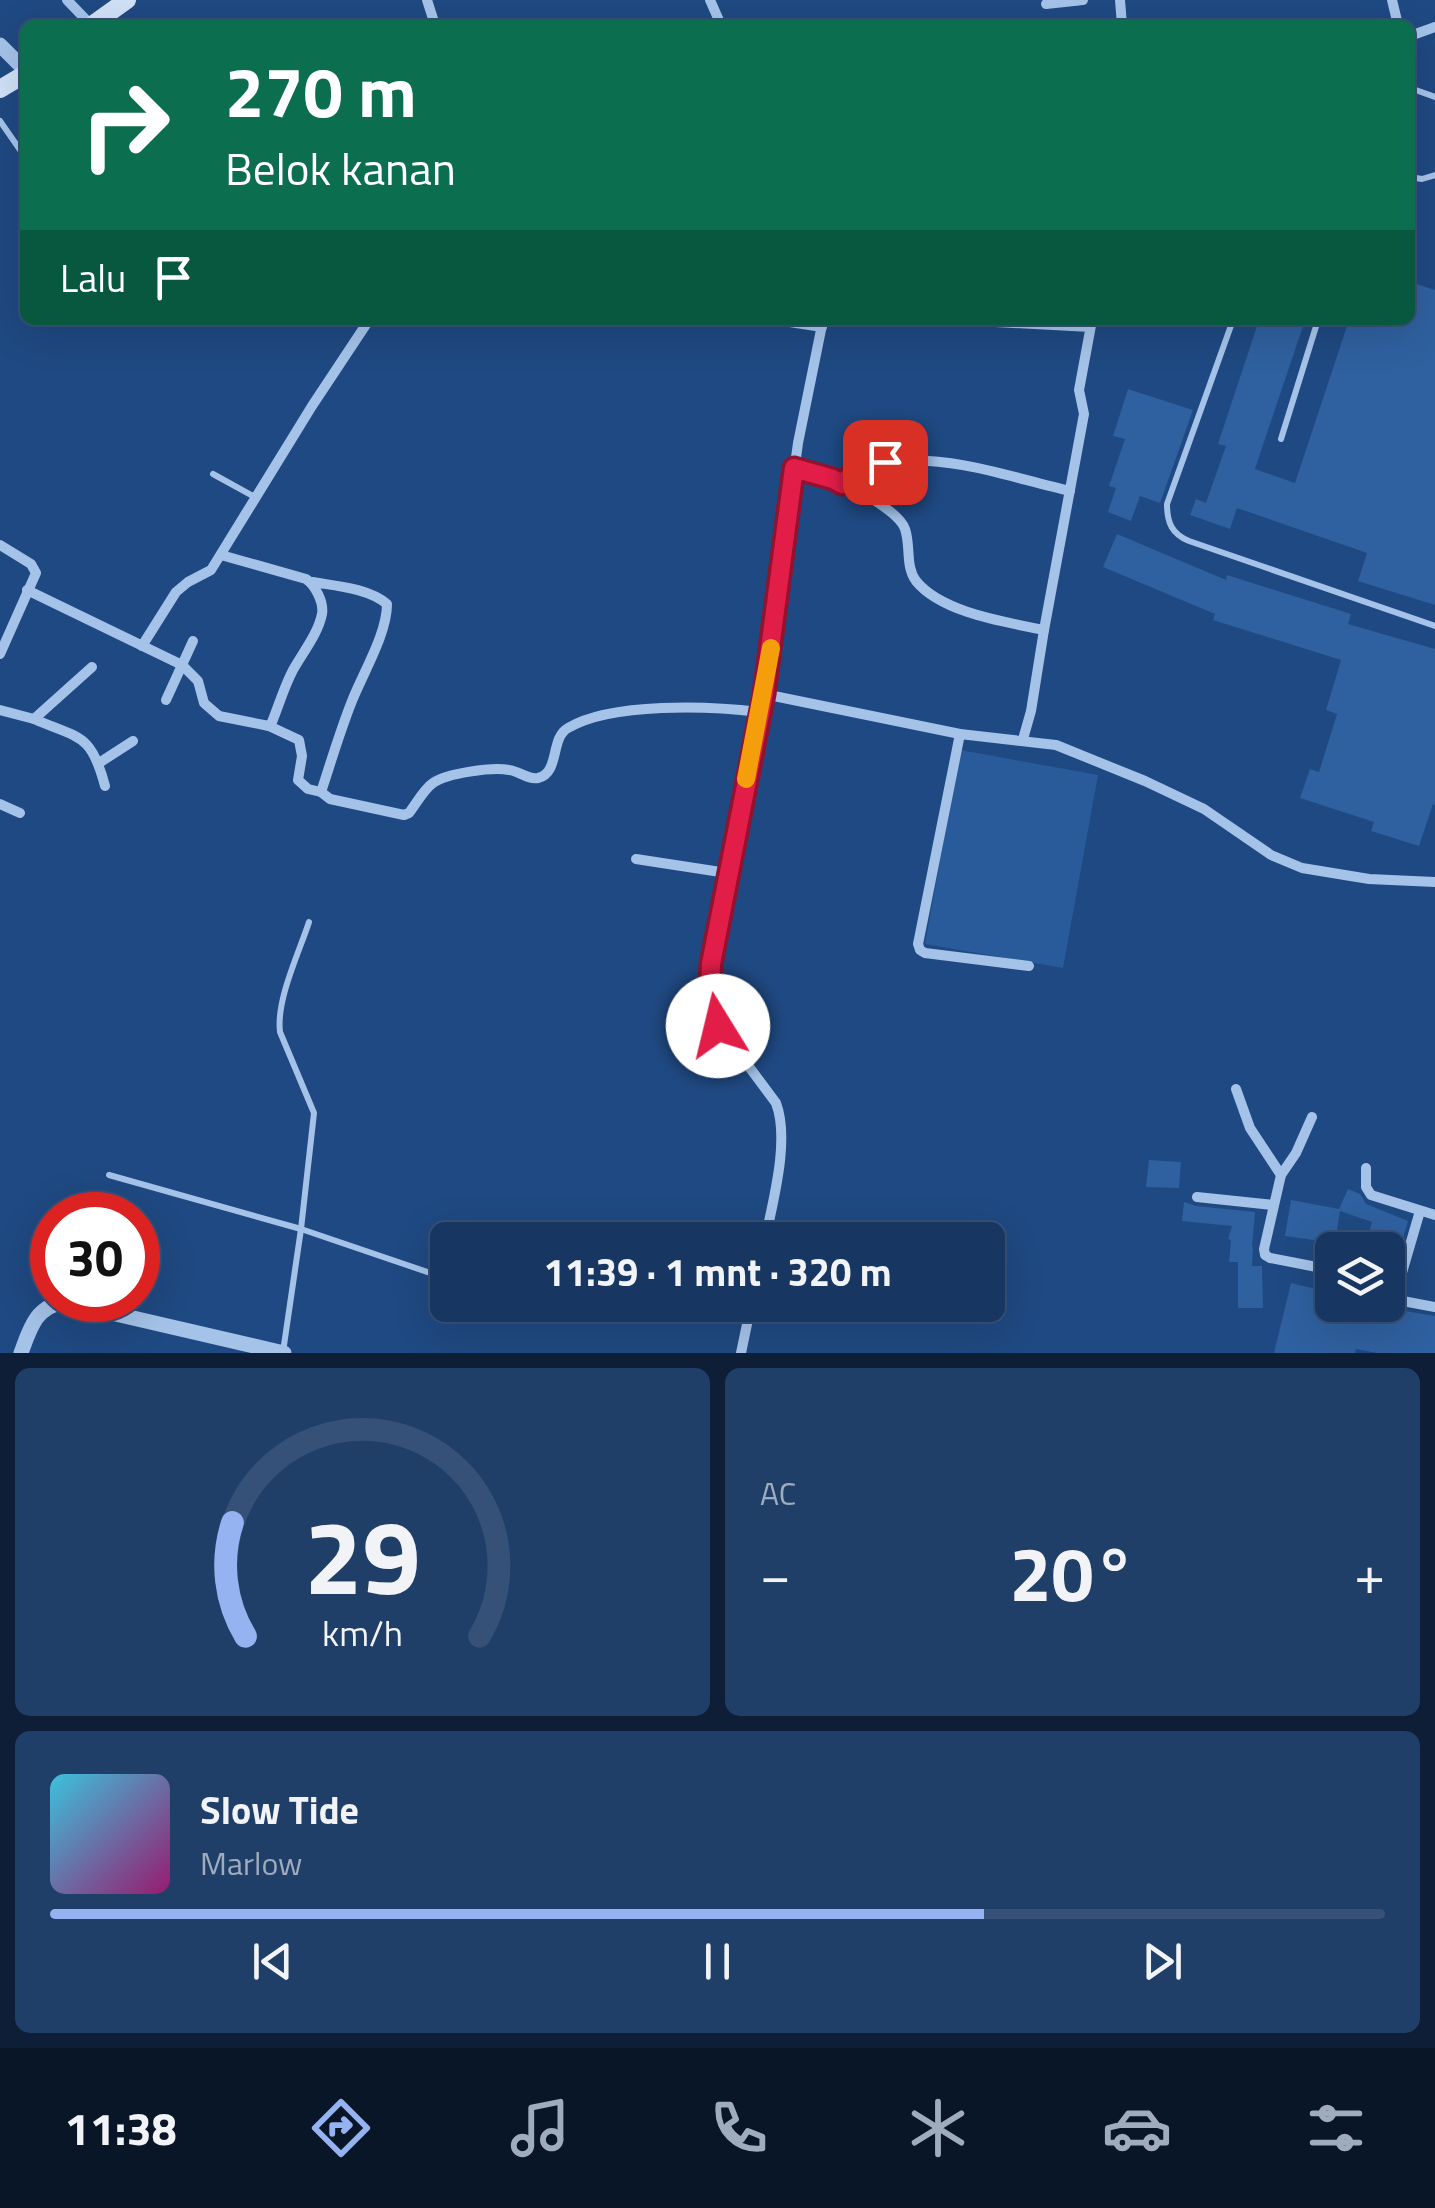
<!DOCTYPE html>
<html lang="id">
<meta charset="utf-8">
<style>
:root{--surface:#173762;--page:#203f68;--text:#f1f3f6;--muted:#9eacbe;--line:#365177;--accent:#95b2f1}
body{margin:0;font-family:"Titillium Web",sans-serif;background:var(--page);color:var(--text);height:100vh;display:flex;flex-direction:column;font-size:38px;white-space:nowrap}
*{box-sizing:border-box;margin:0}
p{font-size:32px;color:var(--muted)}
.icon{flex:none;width:55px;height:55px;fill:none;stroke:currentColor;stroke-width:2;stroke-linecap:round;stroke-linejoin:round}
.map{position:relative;height:1353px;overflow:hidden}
.sheet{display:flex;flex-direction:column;gap:15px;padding:15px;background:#0d1e36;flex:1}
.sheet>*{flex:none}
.hud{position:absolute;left:20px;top:20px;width:1395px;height:305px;border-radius:15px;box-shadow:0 10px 40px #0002,0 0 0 2px var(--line);background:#0b6e4f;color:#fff;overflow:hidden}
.buttons{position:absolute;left:1315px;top:1232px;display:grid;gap:20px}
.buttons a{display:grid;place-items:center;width:90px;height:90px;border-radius:15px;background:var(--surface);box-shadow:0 10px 40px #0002,0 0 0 2px var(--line);font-size:50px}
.speed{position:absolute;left:30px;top:1192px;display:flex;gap:20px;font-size:50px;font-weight:700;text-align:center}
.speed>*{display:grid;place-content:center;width:130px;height:130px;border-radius:50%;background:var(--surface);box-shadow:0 10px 40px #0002,0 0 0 2px var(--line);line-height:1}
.speed .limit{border:15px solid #d22;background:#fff;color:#111}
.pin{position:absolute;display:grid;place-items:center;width:85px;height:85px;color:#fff;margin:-42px;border-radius:20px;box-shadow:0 5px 15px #0006}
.me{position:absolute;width:110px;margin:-55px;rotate:351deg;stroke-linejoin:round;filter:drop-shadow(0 0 8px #0008)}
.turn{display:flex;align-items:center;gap:35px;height:210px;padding:0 40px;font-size:45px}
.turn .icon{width:130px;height:130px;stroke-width:2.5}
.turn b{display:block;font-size:70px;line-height:85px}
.then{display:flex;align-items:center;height:95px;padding:0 40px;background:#0003;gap:20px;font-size:38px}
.big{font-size:75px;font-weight:700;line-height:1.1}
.sheet .tile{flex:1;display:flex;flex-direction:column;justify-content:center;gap:15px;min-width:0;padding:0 35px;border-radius:15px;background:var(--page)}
.sheet .dial{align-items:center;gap:0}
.dial svg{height:260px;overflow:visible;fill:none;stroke:var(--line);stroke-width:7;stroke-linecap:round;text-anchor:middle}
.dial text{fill:var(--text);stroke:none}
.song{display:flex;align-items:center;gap:30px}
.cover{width:120px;height:120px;border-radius:15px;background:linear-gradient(135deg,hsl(190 70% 55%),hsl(320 70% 35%))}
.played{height:10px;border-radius:5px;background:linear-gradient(90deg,var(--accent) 70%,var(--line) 70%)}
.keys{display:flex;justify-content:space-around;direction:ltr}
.heat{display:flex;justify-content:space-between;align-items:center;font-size:55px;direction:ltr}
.sheet .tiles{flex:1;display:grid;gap:15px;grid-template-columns:1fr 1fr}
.tile:last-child{grid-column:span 2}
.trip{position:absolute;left:430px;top:1222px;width:575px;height:100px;border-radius:15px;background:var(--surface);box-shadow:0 10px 40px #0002,0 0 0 2px var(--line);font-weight:700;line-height:100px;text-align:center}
.dock{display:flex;height:160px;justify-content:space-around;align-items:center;background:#091627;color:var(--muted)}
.dock .icon{width:70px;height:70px}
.dock .selected{color:var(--accent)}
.dock b{font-size:45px;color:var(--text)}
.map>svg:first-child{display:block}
.green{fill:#295b9a}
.building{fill:#2f609f}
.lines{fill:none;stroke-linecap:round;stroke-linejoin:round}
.service{stroke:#a5c3e9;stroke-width:6}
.minor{stroke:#a5c3e9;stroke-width:10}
.tertiary{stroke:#a5c3e9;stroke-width:15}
.secondary{stroke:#d0e1f7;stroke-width:18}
.route-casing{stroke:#92132f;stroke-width:25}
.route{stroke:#e11d48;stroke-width:18}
.slow{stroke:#f59e0b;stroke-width:18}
</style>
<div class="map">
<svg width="1435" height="1353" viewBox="0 0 1435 1353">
<rect width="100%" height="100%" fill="#1f4982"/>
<!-- green -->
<path class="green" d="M960 750 1098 775 1063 968 925 944Z"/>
<!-- building -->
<g class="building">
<path d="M1410 282 1435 290V605L1358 581 1367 553 1237 508 1230 529 1190 515 1196 499 1206 503 1226 446 1218 444 1259 320H1305L1255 469 1295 483 1349 320H1410Z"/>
<path d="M1128 389 1193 410 1160 503 1140 496 1131 521 1108 512 1116 488 1109 486 1125 439 1113 436Z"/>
<path d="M1117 534 1226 580 1227 575 1351 614 1348 624 1435 649V805L1433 804 1419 846 1371 831 1374 822 1300 798 1310 769 1319 772 1337 714 1326 710 1341 660 1213 620 1215 614 1103 567Z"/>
<path d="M1149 1160 1181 1162 1179 1188 1146 1187Z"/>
<path d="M1348 1189 1360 1194 1366 1204 1408 1221 1393 1272 1388 1270V1250H1364L1372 1222 1340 1211 1335 1243 1285 1236 1291 1200 1339 1209Z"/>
<path d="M1184 1202 1196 1206 1255 1212 1252 1247H1253L1252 1266H1262L1263 1308H1238V1262H1229L1231 1240 1228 1239 1232 1226 1182 1221Z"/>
<path d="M1291 1283 1332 1293V1305H1386L1393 1309 1435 1316V1353H1377L1356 1349 1355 1353H1274Z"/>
</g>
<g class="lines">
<!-- service -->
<g class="service">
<path d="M1410 88 1435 97"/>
<path d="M0 121 25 157"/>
<path d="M1410 177 1422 179 1435 175"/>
<path d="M1233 320 1167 504C1167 523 1172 534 1189 541L1435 626"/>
<path d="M1281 439 1318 320"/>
<path d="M213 474 255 497"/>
<path d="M109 1175 301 1229 448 1279"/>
<path d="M283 1352 301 1229 314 1113 280 1032C276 1000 299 953 309 922"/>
</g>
<!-- minor -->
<g class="minor">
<path d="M67 0 91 25"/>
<path d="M427 0 435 25"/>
<path d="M710 0 721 25"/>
<path d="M1120 0 1122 25"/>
<path d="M1392 0 1398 25"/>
<path d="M1046 4 1083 0"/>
<path d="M1410 36 1435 27"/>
<path d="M777 320 822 327"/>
<path d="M958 320 1090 327"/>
<path d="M794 468C806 472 819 474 831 478 850 485 899 511 905 529 911 546 905 566 916 581 942 613 1006 622 1044 630L1031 711 1023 739"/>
<path d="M842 484C848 479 853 472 860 469 871 463 886 462 899 461 958 457 1013 478 1070 491"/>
<path d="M0 545 31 564 36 573 0 654"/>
<path d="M312 582C336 586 368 588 387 604 387 634 363 673 352 701 340 731 331 762 321 792L330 799 404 815 409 813C416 804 424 789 433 783 447 773 492 767 509 770 519 771 528 780 538 778 560 773 550 738 568 728 612 702 710 706 759 712"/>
<path d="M27 590 182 665 198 681 204 703 219 716 269 726 272 722C279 705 284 687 293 670 303 652 318 634 322 614 324 602 315 585 306 579L221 555"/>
<path d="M1044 630 1084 414 1079 390 1092 320"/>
<path d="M142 646 176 592 188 582 211 570 312 406 369 320"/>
<path d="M764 694 960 734 1056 745 1145 781 1204 809 1271 855 1302 868 1369 879 1435 882"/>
<path d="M166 700 193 641"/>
<path d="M0 710 34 719 92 667"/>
<path d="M34 719C80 739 91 733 105 786"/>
<path d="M269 726 299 740 302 756 298 780 308 789 321 792"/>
<path d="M960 734 918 944 920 950 925 953 1029 966"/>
<path d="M99 763 133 741"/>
<path d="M0 804 20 813"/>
<path d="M636 859 727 873"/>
<path d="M1236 1089 1250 1128 1281 1175"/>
<path d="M1312 1117 1296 1153 1281 1175 1264 1249 1265 1255 1270 1258 1332 1270"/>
<path d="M1366 1168V1187L1371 1195 1435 1215"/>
<path d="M1197 1197 1273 1205"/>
<path d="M765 1240C773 1201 790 1140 776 1103L718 1025 709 987 711 964 727 873 764 694 798 443 823 320"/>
<path d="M1392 1299 1435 1307"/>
<path d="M1394 1300 1420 1211"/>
<path d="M741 1353 751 1305"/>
</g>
<!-- tertiary -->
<g class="tertiary">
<path d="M0 45 25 70"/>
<path d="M21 1353C30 1329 35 1307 64 1302L284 1353"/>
</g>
<!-- secondary -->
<g class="secondary">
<path d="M92 25 127 0"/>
<path d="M0 89 25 74"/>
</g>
</g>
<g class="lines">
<!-- route casing -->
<g class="route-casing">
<path id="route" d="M718 1026 710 987 711 964 764 694 794 468 833 479 842 484 856 470 885 462"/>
</g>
<!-- route -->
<use href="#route" class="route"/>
<!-- slow -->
<path class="slow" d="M746 779 771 648"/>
</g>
</svg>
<div class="buttons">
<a><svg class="icon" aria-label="layers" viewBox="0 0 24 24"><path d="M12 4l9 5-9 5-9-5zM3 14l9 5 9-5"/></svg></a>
</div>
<div class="speed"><div class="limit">30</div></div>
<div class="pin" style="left:885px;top:462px;background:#d93025"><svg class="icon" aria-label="arrive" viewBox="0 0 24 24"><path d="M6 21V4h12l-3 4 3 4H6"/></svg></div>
<svg class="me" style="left:718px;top:1026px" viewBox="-20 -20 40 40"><circle r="19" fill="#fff"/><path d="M0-13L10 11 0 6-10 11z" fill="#e11d48"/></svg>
<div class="trip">11:39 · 1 mnt · 320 m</div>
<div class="hud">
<div class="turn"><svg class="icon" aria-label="right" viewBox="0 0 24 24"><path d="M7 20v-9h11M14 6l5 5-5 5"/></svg><div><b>270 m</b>Belok kanan</div></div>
<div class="then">Lalu<svg class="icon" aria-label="arrive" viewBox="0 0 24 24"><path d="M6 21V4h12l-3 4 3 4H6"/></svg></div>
</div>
</div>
<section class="sheet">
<div class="tiles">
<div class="tile dial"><svg viewBox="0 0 100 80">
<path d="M14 69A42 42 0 1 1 86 69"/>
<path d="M14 69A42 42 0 0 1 10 34" stroke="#95b2f1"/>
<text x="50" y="56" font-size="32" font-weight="700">29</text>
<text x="50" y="72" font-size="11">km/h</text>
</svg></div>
<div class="tile"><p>AC</p>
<div class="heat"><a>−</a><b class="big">20°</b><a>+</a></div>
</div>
<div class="tile">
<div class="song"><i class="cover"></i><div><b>Slow Tide</b><p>Marlow</p></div></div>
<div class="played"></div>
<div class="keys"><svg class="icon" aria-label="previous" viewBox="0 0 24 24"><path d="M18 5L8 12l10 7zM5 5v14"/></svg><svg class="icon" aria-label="pause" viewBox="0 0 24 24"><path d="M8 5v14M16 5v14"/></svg><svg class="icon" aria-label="next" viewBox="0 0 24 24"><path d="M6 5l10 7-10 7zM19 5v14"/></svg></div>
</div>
</div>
</section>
<nav class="dock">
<b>11:38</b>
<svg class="icon selected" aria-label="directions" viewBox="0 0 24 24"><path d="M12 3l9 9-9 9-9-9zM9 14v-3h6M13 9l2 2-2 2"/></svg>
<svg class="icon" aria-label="music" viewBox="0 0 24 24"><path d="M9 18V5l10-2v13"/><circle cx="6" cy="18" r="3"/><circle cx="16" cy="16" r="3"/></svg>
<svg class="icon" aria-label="phone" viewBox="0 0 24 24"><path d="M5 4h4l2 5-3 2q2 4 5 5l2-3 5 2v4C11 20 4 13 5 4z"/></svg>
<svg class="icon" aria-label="climate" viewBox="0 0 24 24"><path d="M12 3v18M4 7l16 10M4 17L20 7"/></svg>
<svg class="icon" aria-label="car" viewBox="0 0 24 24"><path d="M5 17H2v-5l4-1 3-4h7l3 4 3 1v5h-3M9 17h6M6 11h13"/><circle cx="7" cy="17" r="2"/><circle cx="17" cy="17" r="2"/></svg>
<svg class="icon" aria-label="filters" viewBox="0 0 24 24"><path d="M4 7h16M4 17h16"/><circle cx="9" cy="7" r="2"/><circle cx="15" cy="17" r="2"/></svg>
</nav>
